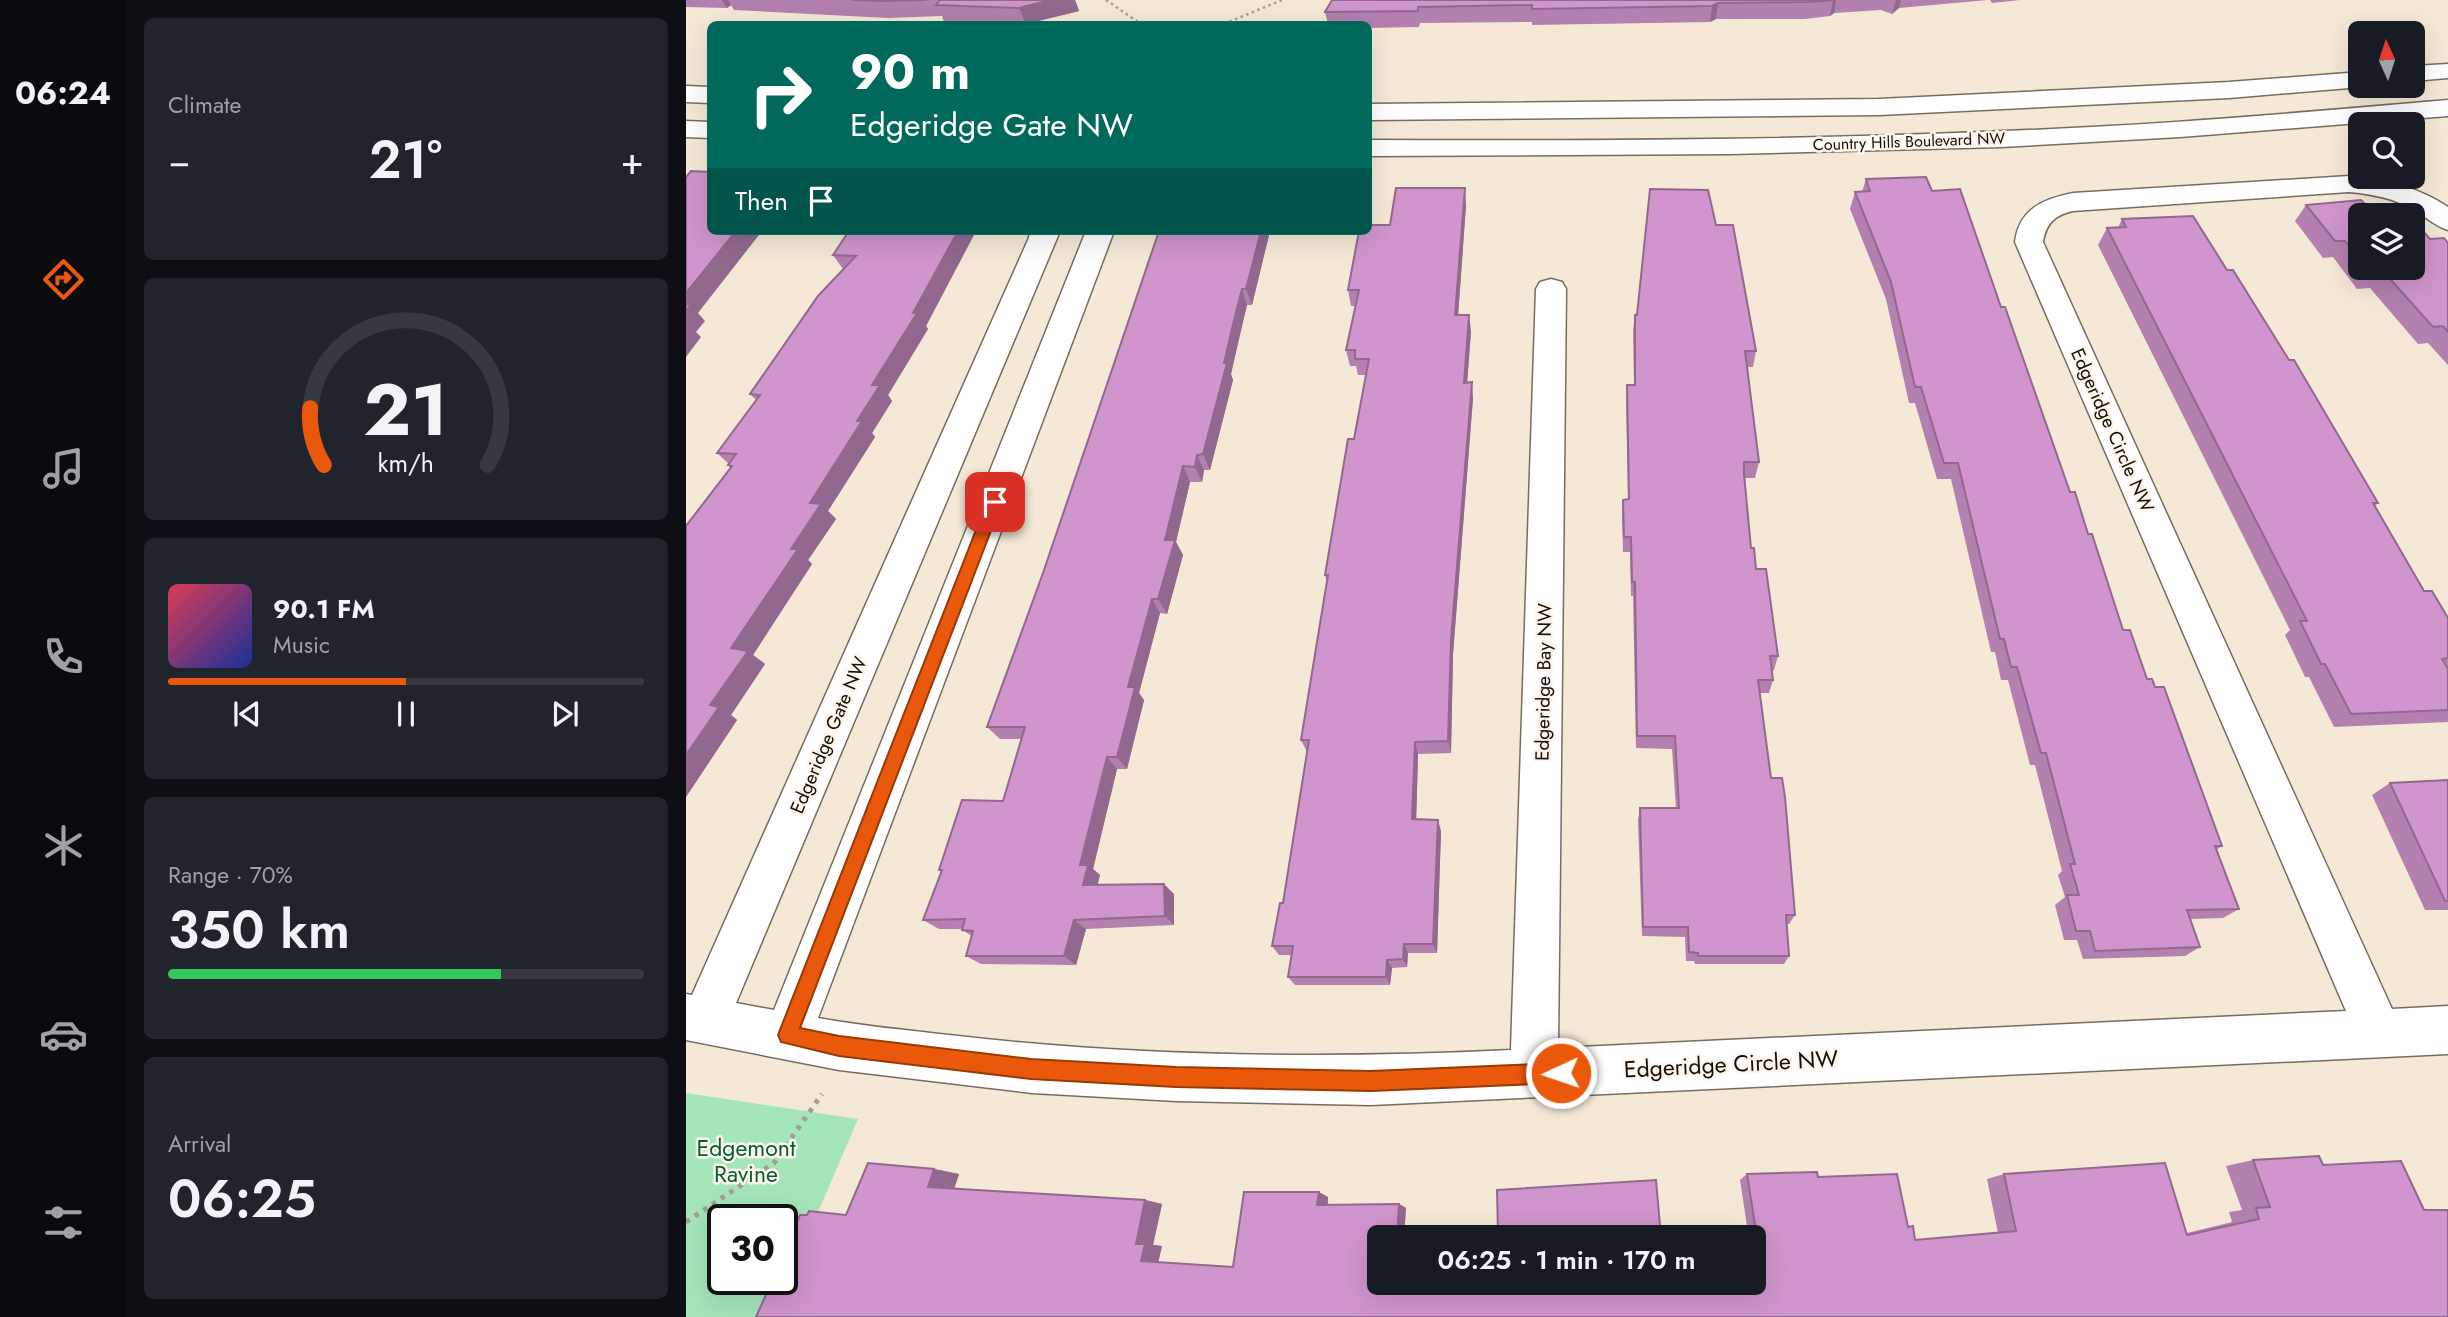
<!DOCTYPE html>
<meta charset="utf-8">
<style>
:root{--surface:#171b24;--page:#20242c;--text:#f1f3f6;--muted:#9ea1a6;--line:#363941;--accent:#ea580c}
body{margin:0;font-family:Jost,sans-serif;background:var(--page);color:var(--text);height:100vh;display:flex;flex-direction:column;font-size:26px;white-space:nowrap}
*{box-sizing:border-box;margin:0}
p{font-size:23px;color:var(--muted)}
.icon{flex:none;width:38px;height:38px;fill:none;stroke:currentColor;stroke-width:2;stroke-linecap:round;stroke-linejoin:round}
.map{position:relative;flex:1;overflow:hidden}
.details{display:flex;flex-direction:column;gap:18px;padding:18px;background:#0d0f14;width:560px}
.details>*{flex:none}
.guide{position:absolute;left:21px;top:21px;width:665px;height:214px;border-radius:10px;box-shadow:0 7px 28px #0002;background:#00695c;color:#fff;overflow:hidden}
.needle{width:46px;rotate:357deg}
.tools{position:absolute;left:1662px;top:21px;display:grid;gap:14px}
.tools a{display:grid;place-items:center;width:77px;height:77px;border-radius:10px;background:var(--surface);box-shadow:0 7px 28px #0002;font-size:35px}
.speed{position:absolute;left:21px;top:1204px;display:flex;gap:14px;font-size:35px;font-weight:700;text-align:center}
.speed>*{display:grid;place-content:center;width:91px;height:91px;border-radius:50%;background:var(--surface);box-shadow:0 7px 28px #0002;line-height:1}
.speed .limit{border:4px solid #111;border-radius:10px;background:#fff;color:#111}
.pin{position:absolute;display:grid;place-items:center;width:60px;height:60px;color:#fff;margin:-30px;border-radius:14px;box-shadow:0 4px 10px #0006}
.me{position:absolute;width:77px;margin:-38px;rotate:267deg;stroke-linejoin:round;filter:drop-shadow(0 0 5px #0008)}
.turn{display:flex;align-items:center;gap:24px;height:147px;padding:0 28px;font-size:32px}
.turn .icon{width:91px;height:91px;stroke-width:2.5}
.turn b{display:block;font-size:49px;line-height:60px}
.then{display:flex;align-items:center;height:66px;padding:0 28px;background:#0003;gap:14px;font-size:26px}
.big{font-size:52px;font-weight:600;line-height:1.1}
.details .card{flex:1;display:flex;flex-direction:column;justify-content:center;gap:10px;min-width:0;padding:0 24px;border-radius:10px;background:var(--page)}
.details .dial{align-items:center;gap:0}
.dial svg{height:182px;overflow:visible;fill:none;stroke:var(--line);stroke-width:7;stroke-linecap:round;text-anchor:middle}
.dial text{fill:var(--text);stroke:none}
.song{display:flex;align-items:center;gap:21px}
.cover{width:84px;height:84px;border-radius:10px;background:linear-gradient(135deg,hsl(350 70% 55%),hsl(230 70% 35%))}
.played{height:7px;border-radius:4px;background:linear-gradient(90deg,var(--accent) 50%,var(--line) 50%)}
.keys{display:flex;justify-content:space-around;direction:ltr}
.heat{display:flex;justify-content:space-between;align-items:center;font-size:38px;direction:ltr}
.charge{height:10px;border-radius:5px;background:linear-gradient(90deg,#34c759 70%,var(--line) 0)}
.trip{position:absolute;left:681px;top:1225px;width:399px;height:70px;border-radius:10px;background:var(--surface);box-shadow:0 7px 28px #0002;font-weight:600;line-height:70px;text-align:center}
main{display:flex;flex:1;min-height:0}
.tab-bar{display:flex;flex-direction:column;width:126px;justify-content:space-around;align-items:center;background:#090b0e;color:var(--muted)}
.tab-bar .icon{width:49px;height:49px}
.tab-bar .selected{color:var(--accent)}
.tab-bar b{font-size:32px;color:var(--text)}
.map>svg:first-child{display:block}
.green{fill:#a4e6ba;fill-rule:evenodd}
.lines{fill:none;stroke-linecap:round;stroke-linejoin:round}
.street-casing{stroke:#786c5e;stroke-width:3}
.secondary-casing{stroke:#786c5e;stroke-width:3}
.path-far1{stroke:#a79d90;stroke-width:2.5;stroke-dasharray:2.5 3.5;stroke-linecap:butt}
.path{stroke:#a79d90;stroke-width:5;stroke-dasharray:4.5 6;stroke-linecap:butt}
.street{fill:#fff;fill-rule:evenodd}
.secondary{fill:#fff;fill-rule:evenodd}
.wall{fill:#b380af}
.shaded-wall{fill:#92688f}
.building{fill:#d095cc;stroke:#92688f;stroke-width:2}
.route{fill:#ea580c;stroke:#983908;stroke-width:2}
.labels{text-anchor:middle;stroke-width:5;stroke-linejoin:round;paint-order:stroke}
.far-street-label{font-size:16px;fill:#15100b;stroke:#fef6ec}
.street-label{font-size:19px;fill:#15100b;stroke:#fef6ec}
.near-street-label{font-size:23px;fill:#15100b;stroke:#fef6ec}
.near-park-label{font-size:23px;fill:#015f34;stroke:#fef6ec}
</style>
<main>
<nav class="tab-bar">
<b>06:24</b>
<svg class="icon selected" aria-label="directions" viewBox="0 0 24 24"><path d="M12 3l9 9-9 9-9-9zM9 14v-3h6M13 9l2 2-2 2"/></svg>
<svg class="icon" aria-label="music" viewBox="0 0 24 24"><path d="M9 18V5l10-2v13"/><circle cx="6" cy="18" r="3"/><circle cx="16" cy="16" r="3"/></svg>
<svg class="icon" aria-label="phone" viewBox="0 0 24 24"><path d="M5 4h4l2 5-3 2q2 4 5 5l2-3 5 2v4C11 20 4 13 5 4z"/></svg>
<svg class="icon" aria-label="climate" viewBox="0 0 24 24"><path d="M12 3v18M4 7l16 10M4 17L20 7"/></svg>
<svg class="icon" aria-label="car" viewBox="0 0 24 24"><path d="M5 17H2v-5l4-1 3-4h7l3 4 3 1v5h-3M9 17h6M6 11h13"/><circle cx="7" cy="17" r="2"/><circle cx="17" cy="17" r="2"/></svg>
<svg class="icon" aria-label="filters" viewBox="0 0 24 24"><path d="M4 7h16M4 17h16"/><circle cx="9" cy="7" r="2"/><circle cx="15" cy="17" r="2"/></svg>
</nav>
<section class="details">
<div class="card"><p>Climate</p>
<div class="heat"><a>−</a><b class="big">21°</b><a>+</a></div>
</div>
<div class="card dial"><svg viewBox="0 0 100 80">
<path d="M14 69A42 42 0 1 1 86 69"/>
<path d="M14 69A42 42 0 0 1 8 44" stroke="#ea580c"/>
<text x="50" y="56" font-size="32" font-weight="700">21</text>
<text x="50" y="72" font-size="11">km/h</text>
</svg></div>
<div class="card">
<div class="song"><i class="cover"></i><div><b>90.1 FM</b><p>Music</p></div></div>
<div class="played"></div>
<div class="keys"><svg class="icon" aria-label="previous" viewBox="0 0 24 24"><path d="M18 5L8 12l10 7zM5 5v14"/></svg><svg class="icon" aria-label="pause" viewBox="0 0 24 24"><path d="M8 5v14M16 5v14"/></svg><svg class="icon" aria-label="next" viewBox="0 0 24 24"><path d="M6 5l10 7-10 7zM19 5v14"/></svg></div>
</div>
<div class="card"><p>Range · 70%</p><b class="big">350 km</b><div class="charge"></div></div>
<div class="card"><p>Arrival</p><b class="big">06:25</b></div>
</section>
<div class="map">
<svg width="1762" height="1317" viewBox="0 0 1762 1317">
<rect width="100%" height="100%" fill="#f5e8d7"/>
<!-- green -->
<path class="green" d="M0 1093 172 1119 87 1317H0ZM37 1220H96V1279H37Z"/>
<g class="lines">
<!-- street casing -->
<g class="street-casing">
<path id="street" d="M1663 176C1698 179 1732 187 1762 207V230C1749 226 1740 217 1728 210 1708 198 1686 194 1663 192L1387 211C1369 215 1360 223 1357 242L1706 1009 1762 1006V1054L685 1105 490 1101 346 1093 153 1070 0 1040V994L6 995 346 231H374L50 1003 88 1010 400 231H428L132 1018C175 1026 220 1030 263 1035 450 1057 637 1059 825 1050L850 289 854 282 865 279 876 282 880 289 872 1048 1660 1011 1329 242C1333 209 1357 199 1387 193Z"/>
</g>
<!-- secondary casing -->
<g class="secondary-casing">
<g id="secondary">
<path d="M1762 64V78L1727 81V66Z"/>
<path d="M1675 72V86H1678L1675 87 1543 98 1193 115 682 120V104L1193 99 1543 82Z"/>
<path d="M0 86 24 87V103L0 102Z"/>
<path d="M1762 100V116L1494 137 1315 147 1044 154 682 156V140C923 141 1164 140 1405 127 1524 121 1643 110 1762 100Z"/>
<path d="M0 121 24 122V138L0 137Z"/>
<path d="M345 231H373L367 243 357 246 347 243 343 237Z"/>
</g>
</g>
<!-- path-far1 -->
<g class="path-far1">
<path d="M420 0 455 24"/>
<path d="M538 24 596 0"/>
</g>
<!-- path -->
<path class="path" d="M0 1222 88 1163 136 1094"/>
<!-- street -->
<use href="#street" class="street"/>
<!-- secondary -->
<use href="#secondary" class="secondary"/>
</g>
<!-- wall -->
<g class="wall">
<path d="M0 0H389L393 11 340 24 258 22 256 16 202 18 48 10 45 5 41 8 0 7Z"/>
<path d="M646 0H1302L1213 8 1206 14 1195 10 1148 13 1144 16 1119 19H1030L1024 22 846 25V22L734 23 733 27 682 28V24H642L639 12Z"/>
<path d="M1304 0H1334L1306 3Z"/>
<path d="M1180 179 1246 191 1315 307 1384 492 1402 534 1437 630 1461 679 1536 846 1530 850 1553 909 1537 918 1504 919 1514 947 1499 956 1397 959 1391 940H1378L1369 905 1379 897 1372 875 1376 871 1349 765H1344L1322 680H1315L1309 652H1305L1265 479H1251L1229 403H1223L1200 299 1164 209 1169 192H1176Z"/>
<path d="M780 205 772 315 785 331 781 382 787 398 767 654 765 753 732 754 730 819 755 831 751 953H722L721 967 706 968 704 985H609L602 977 606 955H593L586 946 597 903 621 752 615 740 641 582 639 575 668 439 680 375H672L670 366H664L660 350 669 306H665L662 290 704 225Z"/>
<path d="M1620 205 1675 215V268H1727L1744 239 1762 243V365L1742 343 1732 344 1684 288 1671 289 1647 257 1637 258 1609 221Z"/>
<path d="M1436 219 1541 270 1603 360 1692 503 1689 506 1738 591 1762 618V722L1648 727 1623 677H1619L1599 635 1604 630 1412 245 1421 228H1432Z"/>
<path d="M1030 225 1070 351 1067 367H1061L1073 462 1069 478H1059L1065 548 1092 656 1088 670H1086L1087 680 1083 693H1074L1085 778 1109 915 1103 924H1100L1103 956 1098 964H1009L1008 961H1000L999 937 956 936 952 820 954 808H990L986 749 950 748 947 596H945L944 552H937L936 515 937 500 942 499 940 401 941 385H948L947 331 949 315H951Z"/>
<path d="M163 231H290L240 326 242 329 202 395 206 401 186 433 189 437 142 511 150 519 122 560 126 564 67 655 79 664 45 715 51 720 0 797V526L44 468 42 465 43 464 31 453 70 400 64 394 157 269 147 255Z"/>
<path d="M473 231H584L566 305H561L553 336 545 374 547 380 524 470H518L516 482H504L490 542 497 555 481 614 474 613 453 693 458 700 441 769H431L407 869 414 875 411 885 488 894V925L400 929 390 965 295 964 280 956 286 936 276 930V929H253L237 920 255 872 253 870 317 801 336 739H314L301 727 357 573Z"/>
<path d="M1762 780V910H1739L1686 795 1704 783Z"/>
<path d="M1567 1160 1637 1165 1738 1210 1762 1317H70L160 1215 248 1169 273 1174 268 1189 459 1200 476 1204 467 1245 476 1246 472 1263 547 1267 642 1197V1205L713 1204 720 1208 718 1237H693V1283H1068V1237H1054V1235L1062 1232 1054 1180 1061 1174 1132 1177 1222 1227 1229 1240 1312 1233 1301 1179 1318 1174 1501 1233 1546 1222 1543 1212 1556 1210 1540 1166Z"/>
</g>
<!-- shaded-wall -->
<g class="shaded-wall">
<path d="M36 0H42L45 5 41 8Z"/>
<path d="M365 0H389L393 11 340 24 333 8Z"/>
<path d="M1147 0H1150L1148 13 1144 16Z"/>
<path d="M1210 0H1215L1213 8 1206 14Z"/>
<path d="M1032 3 1030 19 1024 22 1026 6Z"/>
<path d="M779 188 780 205 771 331 769 315Z"/>
<path d="M50 231H76L12 313 19 321 10 332 15 337 0 357V293Z"/>
<path d="M272 231H290L240 326 242 329 202 395 206 401 186 433 189 437 142 511 150 519 122 560 126 564 67 655 79 664 45 715 51 720 0 797V755L24 705 45 648 105 549 124 503 171 421 186 385Z"/>
<path d="M575 231H584L566 305 560 289Z"/>
<path d="M556 289 561 305 545 374 547 380 524 470 517 454 548 320Z"/>
<path d="M783 315 785 331 780 399 778 383Z"/>
<path d="M786 382 787 398 767 654 765 753 762 741 765 640Z"/>
<path d="M511 455 518 470 516 482 509 467Z"/>
<path d="M497 466 504 482 490 542 497 555 481 614 472 599 479 540Z"/>
<path d="M466 599 474 613 453 693 458 700 441 769 431 757 442 687Z"/>
<path d="M729 742 732 754 730 830 726 819Z"/>
<path d="M421 757 431 769 407 869 414 875 409 895 397 885 394 865Z"/>
<path d="M752 820 755 831 751 953 747 944Z"/>
<path d="M478 884 488 894V925L479 916Z"/>
<path d="M388 920 400 929 390 965 378 956Z"/>
<path d="M718 944 722 953 721 967 717 959Z"/>
<path d="M701 960 706 968 704 985 700 977Z"/>
<path d="M248 1169 273 1174 267 1192 242 1187Z"/>
<path d="M633 1192 642 1197 641 1209 631 1205Z"/>
<path d="M459 1200 476 1204 467 1245 476 1246 472 1263 455 1261 450 1244Z"/>
<path d="M713 1204 720 1208 718 1237H711Z"/>
</g>
<!-- building -->
<g class="building">
<path d="M167 0H241L194 1Z"/>
<path d="M254 0H365L333 8 250 5Z"/>
<path d="M646 0H1147L1122 2 1032 3 1026 6 846 9V5L732 7V11L639 12Z"/>
<path d="M5 171 24 172V231H50L0 293V177Z"/>
<path d="M1240 177 1246 191 1274 189 1315 307H1319L1384 492H1389L1402 534H1406L1437 630H1444L1461 679H1466L1469 687H1478L1536 846H1529L1553 909 1501 910 1514 947 1409 951 1404 931H1390L1381 895H1393L1384 864H1389L1360 753H1355L1331 667H1325L1318 639H1314L1272 463H1258L1235 387H1229L1205 282 1169 192 1184 191 1180 179Z"/>
<path d="M710 188H779L769 315H783L778 383 786 382 765 640 762 741 729 742 726 819 752 820 747 944H718L717 959 701 960 700 977H602L607 946H586L594 903H597L623 740H615L642 575H639L662 439H668L683 359H669V350H660L673 290H662L673 231H682V225H704Z"/>
<path d="M964 189 1022 190 1030 225H1047L1070 351H1059L1073 462H1058V474L1065 548H1068L1070 569H1080L1092 656H1084L1087 680H1072L1085 778H1096L1099 797 1109 915H1100L1103 956H1012V953L1003 952 1002 927H957L954 808H993L989 736H951L949 582H946L945 537H938L937 500 943 499 941 385H949V315H951Z"/>
<path d="M1675 200 1689 214 1719 211 1723 215H1675V261L1659 241H1649L1620 205Z"/>
<path d="M1507 216 1541 270H1547L1603 360H1608L1692 503H1687L1738 591H1746L1762 618V658L1756 659 1762 669V710L1665 714 1639 664H1635L1614 621H1621L1421 228 1440 227 1436 219Z"/>
<path d="M1727 220 1744 239 1758 238 1762 243V332L1757 326 1747 327 1697 271 1684 272 1680 268H1727Z"/>
<path d="M163 231H272L227 313H231L186 385H194L171 421H176L124 503 135 504 105 549H112L45 648 62 651 24 705 33 707 0 755V526L46 466 42 465 50 454 31 453 74 395 64 394 132 296 170 256 147 255Z"/>
<path d="M473 231H575L560 289H556L548 320 538 363H541L517 454 511 455 509 467 497 466 479 540H489L472 599H466L442 687H449L431 757H421L394 865H402L397 885 478 884 479 916 388 920 378 956H280L287 931 276 930 279 919 237 920 256 870H253L276 800 317 801 339 727H301L357 573Z"/>
<path d="M0 304 5 305 0 311Z"/>
<path d="M1762 780V901H1759L1704 783Z"/>
<path d="M1633 1156 1637 1165 1715 1161 1738 1210H1762V1317H70L87 1279H96V1256L114 1215H121L123 1211 160 1215 182 1163 248 1169 242 1187 459 1200 450 1244H459L455 1261 547 1267 558 1192H633L631 1205 713 1204 711 1237H693V1283H1068V1237H1061V1233L1070 1231 1061 1174 1131 1172 1132 1177 1211 1174 1222 1227 1227 1226 1229 1240 1330 1231 1318 1174 1479 1163 1501 1235 1573 1219 1570 1208 1584 1207 1567 1160Z"/>
<path d="M970 1180 975 1237H794V1234L812 1233 811 1190Z"/>
</g>
<!-- route -->
<path class="route" d="M309 496 316 502 114 1028 153 1036 345 1059 490 1067 685 1071 875 1063 882 1066 885 1073 882 1080 875 1083 685 1091 490 1087 345 1079 153 1056 95 1042 92 1035 301 502Z"/>
<g class="labels">
<!-- far-street labels -->
<g class="far-street-label">
<text transform="translate(1223 141) rotate(-2)" y="6">Country Hills Boulevard NW</text>
</g>
<!-- street labels -->
<g class="street-label">
<text transform="translate(1427 430) rotate(66)" y="7">Edgeridge Circle NW</text>
<text transform="translate(857 682) rotate(-89)" y="7">Edgeridge Bay NW</text>
<text transform="translate(142 735) rotate(-67)" y="7">Edgeridge Gate NW</text>
</g>
<!-- near-street labels -->
<g class="near-street-label">
<text transform="translate(1045 1064) rotate(-3)" y="8">Edgeridge Circle NW</text>
</g>
<!-- near-park labels -->
<g class="near-park-label">
<text x="60" y="1156">Edgemont<tspan x="60" dy="26">Ravine</tspan></text>
</g>
</g>
</svg>
<div class="tools">
<a><svg class="needle" viewBox="-14 -14 28 28"><path d="M0-13l5 13h-10z" fill="#e53935"/><path d="M0 13l5-13h-10z" fill="#9ea1a6"/></svg></a>
<a><svg class="icon" aria-label="search" viewBox="0 0 24 24"><circle cx="10" cy="10" r="6"/><path d="M15 15l6 6"/></svg></a>
<a><svg class="icon" aria-label="layers" viewBox="0 0 24 24"><path d="M12 4l9 5-9 5-9-5zM3 14l9 5 9-5"/></svg></a>
</div>
<div class="speed"><div class="limit">30</div></div>
<div class="pin" style="left:309px;top:502px;background:#d93025"><svg class="icon" aria-label="arrive" viewBox="0 0 24 24"><path d="M6 21V4h12l-3 4 3 4H6"/></svg></div>
<svg class="me" style="left:875px;top:1073px" viewBox="-20 -20 40 40"><circle r="17" fill="#ea580c" stroke="#fff" stroke-width="3"/><path d="M0-11L8 9 0 5-8 9z" fill="#fff"/></svg>
<div class="trip">06:25 · 1 min · 170 m</div>
<div class="guide">
<div class="turn"><svg class="icon" aria-label="right" viewBox="0 0 24 24"><path d="M7 20v-9h11M14 6l5 5-5 5"/></svg><div><b>90 m</b>Edgeridge Gate NW</div></div>
<div class="then">Then<svg class="icon" aria-label="arrive" viewBox="0 0 24 24"><path d="M6 21V4h12l-3 4 3 4H6"/></svg></div>
</div>
</div>
</main>
